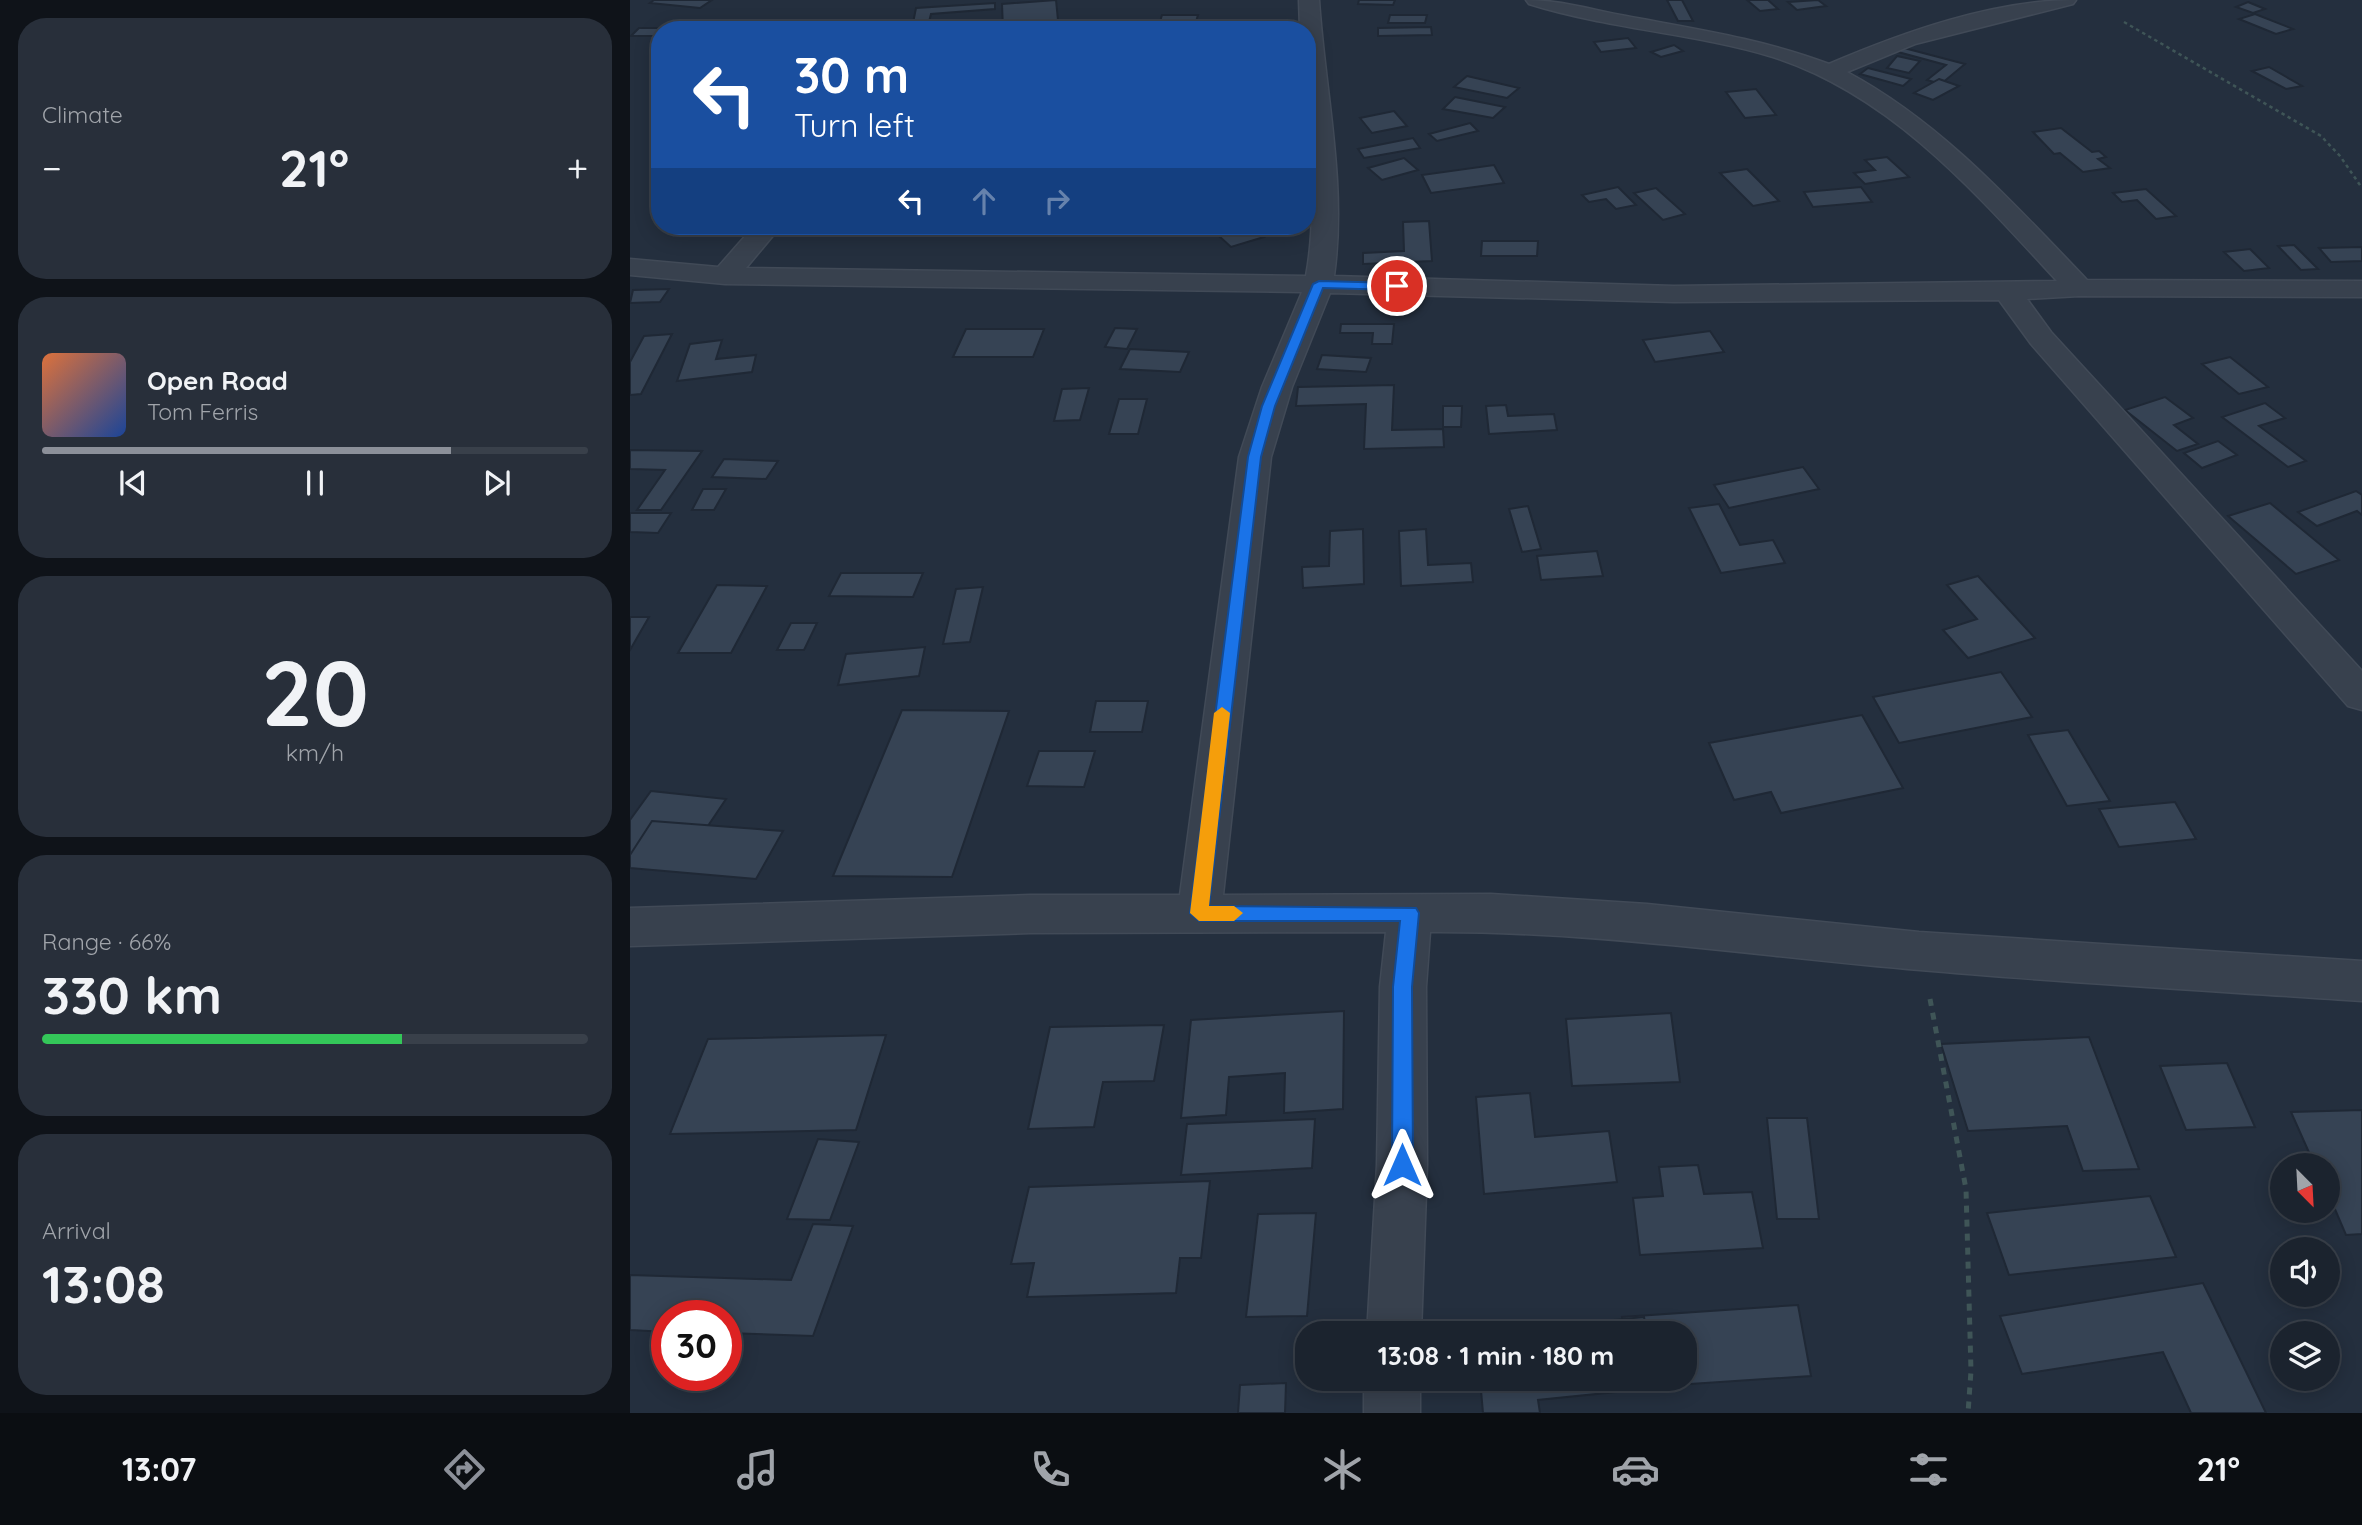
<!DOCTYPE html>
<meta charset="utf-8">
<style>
:root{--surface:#1b232e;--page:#282f3a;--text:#f1f3f6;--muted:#a0a4aa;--line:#39404a;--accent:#8c9099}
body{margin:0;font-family:Quicksand,sans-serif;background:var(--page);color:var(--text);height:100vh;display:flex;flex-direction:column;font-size:26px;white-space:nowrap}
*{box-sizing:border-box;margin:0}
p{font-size:23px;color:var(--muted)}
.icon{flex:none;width:38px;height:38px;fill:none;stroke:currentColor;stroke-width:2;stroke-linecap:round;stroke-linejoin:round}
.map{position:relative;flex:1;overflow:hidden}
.details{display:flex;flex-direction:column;gap:18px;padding:18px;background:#0f1319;width:630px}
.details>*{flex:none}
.top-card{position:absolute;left:21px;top:21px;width:665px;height:214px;border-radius:28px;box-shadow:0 4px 18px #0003,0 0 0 2px var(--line);background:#1a4fa0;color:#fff;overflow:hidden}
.needle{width:46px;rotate:156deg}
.tools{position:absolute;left:1640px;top:1153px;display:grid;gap:14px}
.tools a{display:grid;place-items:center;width:70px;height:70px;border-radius:50%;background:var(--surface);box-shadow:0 4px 18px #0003,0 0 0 2px var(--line);font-size:35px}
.speed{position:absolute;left:21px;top:1300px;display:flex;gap:14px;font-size:35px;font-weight:700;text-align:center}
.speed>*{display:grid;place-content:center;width:91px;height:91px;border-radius:50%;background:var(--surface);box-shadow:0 4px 18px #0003,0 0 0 2px var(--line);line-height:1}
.speed .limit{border:10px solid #d22;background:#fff;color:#111}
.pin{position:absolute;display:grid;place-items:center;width:60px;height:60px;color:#fff;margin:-30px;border:4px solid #fff;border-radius:50%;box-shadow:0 2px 7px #0007}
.me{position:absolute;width:77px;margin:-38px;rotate:0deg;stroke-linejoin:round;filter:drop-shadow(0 0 5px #0008)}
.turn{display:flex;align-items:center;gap:24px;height:147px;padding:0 28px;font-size:32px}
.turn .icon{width:91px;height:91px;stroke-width:2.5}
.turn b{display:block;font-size:49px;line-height:60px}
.lanes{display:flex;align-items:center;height:66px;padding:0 28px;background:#0003;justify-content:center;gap:35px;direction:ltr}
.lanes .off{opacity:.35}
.big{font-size:52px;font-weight:700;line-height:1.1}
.details .card{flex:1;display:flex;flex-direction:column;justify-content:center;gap:10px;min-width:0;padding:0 24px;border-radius:28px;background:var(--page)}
.details .dial{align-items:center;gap:0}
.dial b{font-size:91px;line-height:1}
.song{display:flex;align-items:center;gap:21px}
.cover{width:84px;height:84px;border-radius:10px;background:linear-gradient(135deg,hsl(20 70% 55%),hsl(220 70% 35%))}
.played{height:7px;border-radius:4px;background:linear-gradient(90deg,var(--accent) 75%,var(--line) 75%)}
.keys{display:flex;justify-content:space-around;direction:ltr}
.heat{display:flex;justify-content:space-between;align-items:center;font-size:38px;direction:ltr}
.charge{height:10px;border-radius:5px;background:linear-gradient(90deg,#34c759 66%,var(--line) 0)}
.trip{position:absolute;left:665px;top:1321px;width:402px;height:70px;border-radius:28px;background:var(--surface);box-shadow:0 4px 18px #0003,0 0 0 2px var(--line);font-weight:700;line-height:70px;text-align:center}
.menu{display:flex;height:112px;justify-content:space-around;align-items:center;background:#0b0e12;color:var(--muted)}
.menu .icon{width:49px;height:49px}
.menu .selected{color:var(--accent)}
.menu b{font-size:32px;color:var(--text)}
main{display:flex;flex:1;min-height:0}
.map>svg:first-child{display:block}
.building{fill:#364354;stroke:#1f2835;stroke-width:2}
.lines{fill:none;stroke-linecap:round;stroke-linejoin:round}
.street-casing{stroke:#414a57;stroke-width:3}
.path-far1{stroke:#3f5557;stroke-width:2.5;stroke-dasharray:3.5 3.5;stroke-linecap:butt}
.path{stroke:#3f5557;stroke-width:5;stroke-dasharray:7 7;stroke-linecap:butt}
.street{fill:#38414e;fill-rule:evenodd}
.route{fill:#1a73e8;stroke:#114b97;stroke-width:2}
.slow{fill:#f59e0b}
</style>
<main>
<section class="details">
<div class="card"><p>Climate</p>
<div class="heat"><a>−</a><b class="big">21°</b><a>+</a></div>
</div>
<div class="card">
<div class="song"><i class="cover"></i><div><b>Open Road</b><p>Tom Ferris</p></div></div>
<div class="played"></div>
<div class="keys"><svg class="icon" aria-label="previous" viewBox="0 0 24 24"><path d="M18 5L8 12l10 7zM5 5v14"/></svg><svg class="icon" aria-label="pause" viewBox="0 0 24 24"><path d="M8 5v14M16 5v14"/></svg><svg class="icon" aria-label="next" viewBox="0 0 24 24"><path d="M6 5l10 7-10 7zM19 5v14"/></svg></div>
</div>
<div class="card dial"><b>20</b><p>km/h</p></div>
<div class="card"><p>Range · 66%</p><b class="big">330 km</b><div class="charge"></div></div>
<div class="card"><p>Arrival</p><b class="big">13:08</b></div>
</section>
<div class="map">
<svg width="1732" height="1413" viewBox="0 0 1732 1413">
<rect width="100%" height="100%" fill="#242f3e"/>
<!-- building -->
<g class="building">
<path d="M24 0H82L70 8 20 3Z"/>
<path d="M426 0 429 30H373L372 4Z"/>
<path d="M729 0H765L763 5 728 4Z"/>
<path d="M1037 0H1052L1063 21H1048Z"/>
<path d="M1117 0H1138L1148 9 1130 11Z"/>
<path d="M1188 0 1196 6 1167 10 1158 2Z"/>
<path d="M1618 2 1635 9 1623 13 1606 7Z"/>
<path d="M365 3V9L301 14 299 22 283 23 286 8Z"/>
<path d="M1625 14 1663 29 1646 34 1609 19Z"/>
<path d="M532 15H568L564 28H528Z"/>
<path d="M760 15H797L795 23H758Z"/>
<path d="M346 24 345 30H309L311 26Z"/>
<path d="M801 27 802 35 748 36V28Z"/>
<path d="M9 28H36L30 30 28 36H1Z"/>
<path d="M998 38 1006 48 971 52 964 42Z"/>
<path d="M1044 45 1053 51 1031 57 1021 52Z"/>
<path d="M1274 48 1335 64 1311 84 1297 80 1316 65 1268 52Z"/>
<path d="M1267 56 1290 61 1279 73 1257 68Z"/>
<path d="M1639 67 1672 86 1656 89 1622 71Z"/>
<path d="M1238 68 1281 79 1273 86 1230 74Z"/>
<path d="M837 76 889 88 877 98 824 87Z"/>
<path d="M1309 79 1329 86 1303 100 1284 93Z"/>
<path d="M1126 89 1146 115 1115 118 1096 92Z"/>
<path d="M825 97 875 107 863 118 813 109Z"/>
<path d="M764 111 777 126 742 133 730 118Z"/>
<path d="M840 123 848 131 807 141 799 134Z"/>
<path d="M1431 128 1462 152 1469 151 1476 157 1468 159 1480 168 1453 172 1430 153 1424 154 1403 132Z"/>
<path d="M783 138 790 148 734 158 728 149Z"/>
<path d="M1257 157 1279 177 1235 184 1224 173 1245 170 1235 160Z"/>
<path d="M774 158 788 170 752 180 738 168Z"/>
<path d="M864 165 874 183 801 193 792 175Z"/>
<path d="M1117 169 1149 201 1123 206 1090 173Z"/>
<path d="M988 187 1006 205 986 209 976 199 959 202 952 195Z"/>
<path d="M1231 187 1242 202 1183 207 1174 192Z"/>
<path d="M1026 188 1055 214 1033 220 1004 193Z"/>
<path d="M1516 189 1546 216 1526 219 1507 200 1492 202 1483 193Z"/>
<path d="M799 221 802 261 733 264V253L774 251 773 222Z"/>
<path d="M430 226H499L496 232 428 231Z"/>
<path d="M578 226H622L634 237 601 247Z"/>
<path d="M852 241H908L907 256H851Z"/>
<path d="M1664 245 1688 269 1671 270 1648 246Z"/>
<path d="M1732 247V261L1701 262 1689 248Z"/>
<path d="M1620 249 1639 268 1614 271 1594 252Z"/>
<path d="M39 289 30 302 0 303 3 290Z"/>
<path d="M711 324H764L762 344H742L743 333H710Z"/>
<path d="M485 328 507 329 497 349 475 347Z"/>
<path d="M336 329H414L403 357H323Z"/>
<path d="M1080 331 1094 352 1025 362 1013 340Z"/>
<path d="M42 334 11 394 0 395V362L14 336Z"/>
<path d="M92 340 86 359 126 355 122 372 47 381 60 344Z"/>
<path d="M500 349 559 352 550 372 490 369Z"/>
<path d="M692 355 741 358 736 372 687 369Z"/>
<path d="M1600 357 1638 387 1609 394 1572 364Z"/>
<path d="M764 385 762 430 813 429 814 447 734 449 736 404 666 406 668 387Z"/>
<path d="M459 388 450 420 424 421 432 389Z"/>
<path d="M1535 397 1563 418 1544 425 1568 444 1547 451 1495 410Z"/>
<path d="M489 399H517L508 434H479Z"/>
<path d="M1635 403 1655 418 1629 426 1676 461 1658 467 1592 417Z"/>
<path d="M876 405 878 416 924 414 927 430 859 434 856 406Z"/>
<path d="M813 406H832L831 427H813Z"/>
<path d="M1588 441 1607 455 1572 468 1554 453Z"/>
<path d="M0 450 72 451 31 510H7L35 470 0 469Z"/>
<path d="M94 459 148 461 136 479 82 477Z"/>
<path d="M1173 467 1189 489 1099 508 1084 485Z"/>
<path d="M73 489H96L84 510H62Z"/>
<path d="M1726 491 1732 495V515L1727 511 1687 526 1668 512Z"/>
<path d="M1640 503 1709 560 1666 574 1598 516Z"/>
<path d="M1089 504 1110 545 1143 540 1155 563 1091 573 1059 508Z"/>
<path d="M898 506 911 549 892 552 879 509Z"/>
<path d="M0 513H41L28 533 0 532Z"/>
<path d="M733 529 734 584 673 588 672 567 699 566 700 531Z"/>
<path d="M796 529 798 565 841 563 843 582 771 586 769 531Z"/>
<path d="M967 551 973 576 911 580 907 556Z"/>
<path d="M211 573H293L283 597 199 596Z"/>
<path d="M1348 576 1405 638 1338 658 1313 630 1347 619 1317 585Z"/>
<path d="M87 585 137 586 101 653H48Z"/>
<path d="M353 587 340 642 313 644 326 589Z"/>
<path d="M0 617H19L0 650Z"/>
<path d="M161 623H187L174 650H147Z"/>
<path d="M295 647 289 676 208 685 216 654Z"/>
<path d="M1371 672 1402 717 1269 743 1243 697Z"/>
<path d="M466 701H518L512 732H460Z"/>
<path d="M272 710 379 711 322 877 203 876Z"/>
<path d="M1232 715 1273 788 1151 813 1141 792 1104 800 1079 743Z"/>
<path d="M1438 730 1480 801 1437 806 1398 735Z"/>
<path d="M409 751H465L454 787 397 786Z"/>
<path d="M21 791 96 799 53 863 0 856V820Z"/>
<path d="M1545 802 1566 839 1489 847 1469 809Z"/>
<path d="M22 821 153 831 126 879 0 868V855Z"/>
<path d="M714 1011 713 1109 654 1113 655 1073 599 1077 596 1115 551 1118 561 1020Z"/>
<path d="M1041 1013 1050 1082 942 1086 936 1019Z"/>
<path d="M534 1025 524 1081 473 1082 464 1127 398 1129 420 1027Z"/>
<path d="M256 1035 226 1130 40 1134 78 1039Z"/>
<path d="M1459 1037 1509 1169 1453 1171 1437 1126 1338 1131 1311 1044Z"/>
<path d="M1597 1063 1625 1127 1556 1130 1530 1066Z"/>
<path d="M900 1093 905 1137 979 1131 987 1182 854 1194 846 1097Z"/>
<path d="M1732 1110V1234L1716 1235 1698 1193V1166H1685L1661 1112Z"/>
<path d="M1137 1118H1177L1189 1219H1147Z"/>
<path d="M685 1119 682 1168 551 1175 557 1124Z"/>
<path d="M188 1139 229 1142 200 1220 157 1219Z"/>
<path d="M1068 1165 1074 1194 1122 1192 1133 1248 1010 1255 1003 1198 1033 1196 1029 1167Z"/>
<path d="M580 1181 571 1258H550L546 1293 397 1297 404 1263 381 1264 399 1187Z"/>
<path d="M1520 1196 1546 1257 1379 1275 1357 1213Z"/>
<path d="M686 1213 677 1316 616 1317 628 1214Z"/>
<path d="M183 1224 223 1226 183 1336 96 1333V1316H37V1332L0 1330V1275L161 1280Z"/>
<path d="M1573 1283 1636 1413H1561L1533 1352 1392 1374 1370 1316Z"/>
<path d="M1168 1305 1181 1376 1000 1388 999 1379H1055V1334H994L992 1317Z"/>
<path d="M1014 1317 1017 1334H847V1333Z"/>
<path d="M850 1379H1024L1025 1388 908 1400 910 1413H853Z"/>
<path d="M656 1383 655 1413H608L610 1385Z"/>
</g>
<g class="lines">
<!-- street casing -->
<g class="street-casing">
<g id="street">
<path d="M669 0H689C695 92 717 184 704 276L1044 286 1427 281C1345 192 1261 95 1143 57 1063 33 979 29 899 4L896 0C931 0 962 10 996 16 1065 29 1133 39 1199 64 1274 32 1364 0 1446 0L1443 4 1285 44 1217 72C1312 123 1383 203 1457 280L1732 281V297L1449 296 1397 299 1421 332 1732 671V710L1718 706 1401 344 1369 300 1044 302 700 293 662 387 641 457 593 895 861 894 1017 904 1289 932 1732 961V1001C1585 991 1437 983 1290 970 1126 956 965 931 800 932L796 987 797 1165 791 1334H737L747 1165 750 987 756 932 400 933 0 946V908L400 895H550L609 457 632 387 672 292 95 284 0 275V259L88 267 124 226H151L116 268 676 276C686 222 681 171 677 117 676 88 677 59 677 30H670Z"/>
<rect x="734" y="1379" width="56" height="34"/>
</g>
</g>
<!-- path-far1 -->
<path class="path-far1" d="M1494 22 1691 136 1710 156 1732 188"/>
<!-- path -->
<path class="path" d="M1300 999 1336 1189 1341 1371 1338 1413"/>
<!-- street -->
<use href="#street" class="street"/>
</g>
<!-- route -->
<path class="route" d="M689 281 767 283 772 286 767 290 693 288 645 406 631 457 579 906 786 908 789 913 782 987 783 1165 780 1172 772 1175 765 1172 762 1165 763 987 770 921H569L560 913 618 457 632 406 683 284Z"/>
<!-- slow -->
<path class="slow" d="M592 707 600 713 579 906H604L613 913 604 921H569L560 913 584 713Z"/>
</svg>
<div class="tools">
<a><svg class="needle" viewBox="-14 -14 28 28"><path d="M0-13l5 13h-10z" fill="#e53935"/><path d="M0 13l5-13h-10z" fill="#a0a4aa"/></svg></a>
<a><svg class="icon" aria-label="sound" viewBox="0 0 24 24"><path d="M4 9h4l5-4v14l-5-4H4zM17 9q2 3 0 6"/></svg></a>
<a><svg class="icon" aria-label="layers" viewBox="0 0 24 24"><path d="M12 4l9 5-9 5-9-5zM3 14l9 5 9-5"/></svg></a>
</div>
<div class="speed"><div class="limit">30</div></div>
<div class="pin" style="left:767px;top:286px;background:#d93025"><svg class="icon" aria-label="arrive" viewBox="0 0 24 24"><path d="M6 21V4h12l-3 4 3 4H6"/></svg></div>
<svg class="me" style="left:772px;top:1165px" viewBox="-20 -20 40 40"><path d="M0-17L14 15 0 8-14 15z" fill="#1a73e8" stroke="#fff" stroke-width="4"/></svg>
<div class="trip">13:08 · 1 min · 180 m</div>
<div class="top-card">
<div class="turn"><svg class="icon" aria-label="left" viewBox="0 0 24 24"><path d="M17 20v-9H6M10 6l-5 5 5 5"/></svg><div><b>30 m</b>Turn left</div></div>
<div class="lanes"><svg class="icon" aria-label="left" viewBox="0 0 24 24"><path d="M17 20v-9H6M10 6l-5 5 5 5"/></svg><svg class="icon off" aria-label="ahead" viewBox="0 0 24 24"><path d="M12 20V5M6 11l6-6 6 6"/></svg><svg class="icon off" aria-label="right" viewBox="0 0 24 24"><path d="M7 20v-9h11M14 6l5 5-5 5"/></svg></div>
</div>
</div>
</main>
<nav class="menu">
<b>13:07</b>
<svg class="icon selected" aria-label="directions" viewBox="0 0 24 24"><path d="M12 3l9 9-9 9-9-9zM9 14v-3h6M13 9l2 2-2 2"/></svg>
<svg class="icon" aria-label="music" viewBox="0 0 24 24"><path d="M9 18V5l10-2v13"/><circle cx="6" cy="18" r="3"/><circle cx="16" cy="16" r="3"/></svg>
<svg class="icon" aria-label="phone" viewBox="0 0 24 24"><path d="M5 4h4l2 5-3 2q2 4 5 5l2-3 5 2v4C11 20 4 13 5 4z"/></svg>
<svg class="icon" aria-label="climate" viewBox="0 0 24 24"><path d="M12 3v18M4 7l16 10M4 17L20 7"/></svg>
<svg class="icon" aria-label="car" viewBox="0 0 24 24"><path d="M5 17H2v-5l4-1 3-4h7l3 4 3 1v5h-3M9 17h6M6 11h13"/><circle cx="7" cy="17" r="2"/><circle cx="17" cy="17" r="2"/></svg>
<svg class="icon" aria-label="filters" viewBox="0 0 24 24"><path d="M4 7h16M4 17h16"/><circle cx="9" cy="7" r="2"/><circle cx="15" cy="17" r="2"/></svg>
<b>21°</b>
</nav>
